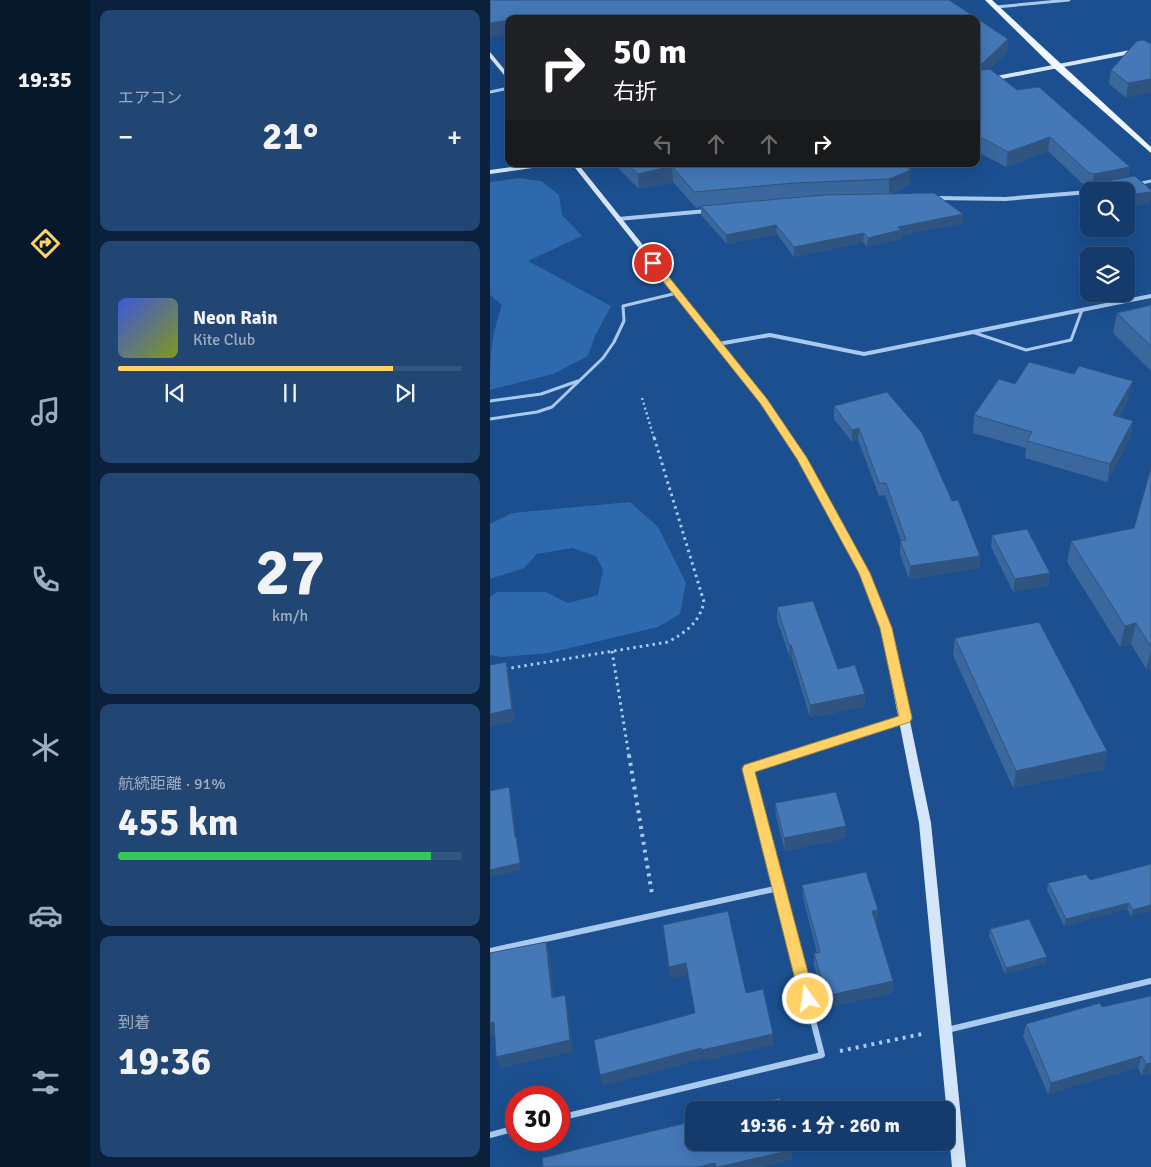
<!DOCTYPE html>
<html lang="ja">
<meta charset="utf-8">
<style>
:root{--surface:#143b6b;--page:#214673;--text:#f1f3f6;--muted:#9dadc1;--line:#33557e;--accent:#ffd166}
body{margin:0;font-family:Signika,"Noto Sans JP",sans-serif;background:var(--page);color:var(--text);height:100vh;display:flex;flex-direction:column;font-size:19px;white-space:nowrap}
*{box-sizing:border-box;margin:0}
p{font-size:16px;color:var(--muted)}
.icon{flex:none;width:28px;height:28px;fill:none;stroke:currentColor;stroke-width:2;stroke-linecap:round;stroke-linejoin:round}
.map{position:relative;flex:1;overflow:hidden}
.panel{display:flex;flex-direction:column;gap:10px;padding:10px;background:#0b203b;width:400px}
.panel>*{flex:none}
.top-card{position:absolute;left:15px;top:15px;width:475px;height:152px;border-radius:10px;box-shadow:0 5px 20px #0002,0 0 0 1px var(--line);background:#202124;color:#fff;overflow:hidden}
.fabs{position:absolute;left:590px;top:182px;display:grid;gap:10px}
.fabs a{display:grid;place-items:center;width:55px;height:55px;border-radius:10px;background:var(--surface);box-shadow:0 5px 20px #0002,0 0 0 1px var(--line);font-size:25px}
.speed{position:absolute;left:15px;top:1086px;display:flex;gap:10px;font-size:25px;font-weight:700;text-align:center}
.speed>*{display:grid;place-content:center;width:65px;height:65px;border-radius:50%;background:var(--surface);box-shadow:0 5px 20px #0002,0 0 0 1px var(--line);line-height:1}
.speed .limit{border:8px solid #d22;background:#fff;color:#111}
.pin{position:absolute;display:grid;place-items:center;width:42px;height:42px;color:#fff;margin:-21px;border:2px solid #fff;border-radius:50%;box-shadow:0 1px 5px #0007}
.me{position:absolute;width:55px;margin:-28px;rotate:346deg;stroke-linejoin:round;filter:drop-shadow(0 0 4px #0008)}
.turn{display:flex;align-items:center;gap:18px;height:105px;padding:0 25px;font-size:22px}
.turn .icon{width:65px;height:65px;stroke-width:2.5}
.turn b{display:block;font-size:35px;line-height:42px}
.lanes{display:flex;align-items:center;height:48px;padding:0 25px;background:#0003;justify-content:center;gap:25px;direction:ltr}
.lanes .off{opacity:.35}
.big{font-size:38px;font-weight:800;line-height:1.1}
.panel .card{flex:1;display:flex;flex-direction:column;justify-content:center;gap:8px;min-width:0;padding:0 18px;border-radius:10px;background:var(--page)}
.panel .dial{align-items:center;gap:0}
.dial b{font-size:65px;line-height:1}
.song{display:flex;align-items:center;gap:15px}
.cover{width:60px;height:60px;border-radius:8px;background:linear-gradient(135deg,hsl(230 70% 55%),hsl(70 70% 35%))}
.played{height:5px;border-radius:2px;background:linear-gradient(90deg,var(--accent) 80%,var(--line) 80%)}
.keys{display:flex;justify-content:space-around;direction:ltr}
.heat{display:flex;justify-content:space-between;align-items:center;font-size:28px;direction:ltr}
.charge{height:8px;border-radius:4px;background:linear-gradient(90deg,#34c759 91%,var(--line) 0)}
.trip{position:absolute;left:195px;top:1101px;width:270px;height:50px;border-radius:10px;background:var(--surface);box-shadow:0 5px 20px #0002,0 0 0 1px var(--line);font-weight:800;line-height:50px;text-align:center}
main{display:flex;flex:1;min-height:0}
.tab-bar{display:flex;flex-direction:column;width:90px;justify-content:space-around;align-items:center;background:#08182b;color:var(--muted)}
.tab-bar .icon{width:35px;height:35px}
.tab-bar .active{color:var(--accent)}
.tab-bar b{font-size:22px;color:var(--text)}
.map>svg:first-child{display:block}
.green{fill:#2e69ad}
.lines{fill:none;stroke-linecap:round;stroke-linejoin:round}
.path-far2{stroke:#a9c9ee;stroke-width:2.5;stroke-dasharray:2 3;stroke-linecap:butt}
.path-far1{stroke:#a9c9ee;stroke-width:3;stroke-dasharray:2.5 4;stroke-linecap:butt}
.path{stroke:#a9c9ee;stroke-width:4;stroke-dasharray:3 5;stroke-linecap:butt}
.lane{stroke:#a9c9ee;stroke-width:3}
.street-far3{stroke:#a9c9ee;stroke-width:3}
.street-far2{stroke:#a9c9ee;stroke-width:4}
.street-far1{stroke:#a9c9ee;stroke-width:5}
.street{stroke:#a9c9ee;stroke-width:6}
.secondary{fill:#d6e6fa;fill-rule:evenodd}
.primary{fill:#f0f6ff;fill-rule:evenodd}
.wall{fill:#3a679d}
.shaded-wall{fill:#305480}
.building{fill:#4478b7;stroke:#305480}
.route{fill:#ffd166;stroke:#a68842}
</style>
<main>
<nav class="tab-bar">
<b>19:35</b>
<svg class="icon active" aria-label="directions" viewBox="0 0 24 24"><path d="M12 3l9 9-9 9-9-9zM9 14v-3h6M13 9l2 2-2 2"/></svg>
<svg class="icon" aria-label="music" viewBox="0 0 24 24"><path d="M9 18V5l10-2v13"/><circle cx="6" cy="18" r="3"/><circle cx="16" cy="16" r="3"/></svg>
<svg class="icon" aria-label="phone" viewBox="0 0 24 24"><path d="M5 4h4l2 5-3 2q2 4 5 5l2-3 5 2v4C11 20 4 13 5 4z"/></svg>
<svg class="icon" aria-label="climate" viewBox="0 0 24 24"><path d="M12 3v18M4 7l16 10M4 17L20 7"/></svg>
<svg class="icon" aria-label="car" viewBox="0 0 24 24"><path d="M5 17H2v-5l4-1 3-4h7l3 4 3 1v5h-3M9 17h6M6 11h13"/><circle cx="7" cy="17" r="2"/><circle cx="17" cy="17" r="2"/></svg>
<svg class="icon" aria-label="filters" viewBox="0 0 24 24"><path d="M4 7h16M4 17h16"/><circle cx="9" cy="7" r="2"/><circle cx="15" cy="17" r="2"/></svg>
</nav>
<section class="panel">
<div class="card"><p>エアコン</p>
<div class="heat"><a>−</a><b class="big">21°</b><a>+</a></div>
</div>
<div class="card">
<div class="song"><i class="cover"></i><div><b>Neon Rain</b><p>Kite Club</p></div></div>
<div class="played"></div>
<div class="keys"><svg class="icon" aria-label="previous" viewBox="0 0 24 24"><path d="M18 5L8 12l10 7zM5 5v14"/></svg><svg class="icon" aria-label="pause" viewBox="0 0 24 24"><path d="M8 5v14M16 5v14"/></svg><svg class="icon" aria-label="next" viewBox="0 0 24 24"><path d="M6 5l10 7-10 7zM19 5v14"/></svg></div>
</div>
<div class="card dial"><b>27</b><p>km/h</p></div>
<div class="card"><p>航続距離 · 91%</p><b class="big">455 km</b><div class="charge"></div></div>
<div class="card"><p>到着</p><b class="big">19:36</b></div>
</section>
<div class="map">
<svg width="661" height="1167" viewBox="0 0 661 1167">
<rect width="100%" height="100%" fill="#1b4f8f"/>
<!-- green -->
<g class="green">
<path d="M29 178 51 181 69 195 72 215 92 236 38 261 121 306 105 336 98 356 63 374 0 390C0 355 1 338 12 305L0 295V182Z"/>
<path d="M140 502 168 527 196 583 190 614 168 627 59 653 11 657 0 655V597L7 592H56L78 603 108 595 113 570 106 556 82 548 47 554 34 568 0 579V524L22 513Z"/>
</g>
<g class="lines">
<!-- path-far2 -->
<path class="path-far2" d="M152 398 164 438"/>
<!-- path-far1 -->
<g class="path-far1">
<path d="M122 651 139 756"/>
<path d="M15 669 178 642C196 632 209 623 214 602L164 437"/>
</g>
<!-- path -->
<g class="path">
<path d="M139 755 162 894"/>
<path d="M350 1051 432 1034"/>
</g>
<!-- lane -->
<g class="lane">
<path d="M482 332 536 350 581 340 592 310"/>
<path d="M0 401 51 394 88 381"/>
<path d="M0 419 47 412 62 407 113 358 124 342 134 321 133 306 187 293"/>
</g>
<!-- street-far3 -->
<g class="street-far3">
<path d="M506 7 579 0"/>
<path d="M0 92 19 88"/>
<path d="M647 184 661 181"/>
</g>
<!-- street-far2 -->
<g class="street-far2">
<path d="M445 198 515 199 599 192"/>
<path d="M128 219 217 211"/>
<path d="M228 344 280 335 374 354 661 296"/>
</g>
<!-- street-far1 -->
<path class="street-far1" d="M298 756 414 719"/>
<!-- street -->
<g class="street">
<path d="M289 888 258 769 302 755"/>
<path d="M0 951 289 888 332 1055 69 1118"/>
<path d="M457 1030 661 981"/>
<path d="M0 1135 26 1128"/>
</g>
<!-- secondary -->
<g class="secondary">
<path d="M661 46V50L486 84V80Z"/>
<path d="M0 52 19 75V81L0 58Z"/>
<path d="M44 164H59L56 166 0 174V170Z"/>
<path d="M82 164H88L278 401 316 458 379 573 401 629 441 823 476 1167H462L429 823 391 629 369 573 308 458 271 402Z"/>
</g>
<!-- primary -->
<path class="primary" d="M495 0H502L661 147V153L564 68Z"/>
</g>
<!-- wall -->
<g class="wall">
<path d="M0 0H459L518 39 517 52 499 69 527 90 549 87 640 167 638 178 645 176 661 190 660 203 636 206V191H604V189H602L597 188 558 151 516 167 490 153 486 155V19H19V33L0 37Z"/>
<path d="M647 41 636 98 619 84 621 70Z"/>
<path d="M124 164H412L420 185 400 194 473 223 411 235V239L377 247 373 242 304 257 287 234 237 244 211 215V207L206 208 183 182 149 189Z"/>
<path d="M661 305V371L623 333 627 313Z"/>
<path d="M525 384 639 398 629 417 643 421 640 438 617 482 535 458 536 448 483 433 484 415Z"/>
<path d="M344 406 462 501 490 556 489 568 419 579 410 554V541H411L395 495 389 496 368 440 362 442 344 419Z"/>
<path d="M661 468V668L656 669 641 644 630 647 577 562 581 541 644 528Z"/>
<path d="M502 535 560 573 558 586 523 592 501 547Z"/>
<path d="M287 607 348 669 375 707 320 717 302 658H300L287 620Z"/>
<path d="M465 638 617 751 613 769 523 788 463 655Z"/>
<path d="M285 803 356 826V838L295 851 286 816Z"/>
<path d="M661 864 641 916 637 909 574 926 557 890 558 883 600 880Z"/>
<path d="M312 885 388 910 387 922 385 923 403 981 402 993 335 1008 324 965V953H327L313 897Z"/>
<path d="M500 929 557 957 555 963 515 974 499 936Z"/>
<path d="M661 996V1073L651 1075 648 1067 558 1094 533 1036 536 1024Z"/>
</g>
<!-- shaded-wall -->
<g class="shaded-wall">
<path d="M19 20V33L0 37V23Z"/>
<path d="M518 39 517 52 492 77 486 78V65Z"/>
<path d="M661 79V93L636 98 638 83Z"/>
<path d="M560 137 558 151 516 167 518 152Z"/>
<path d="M492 138 490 153 486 155V140Z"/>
<path d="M182 166 183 182 149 189 148 174Z"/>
<path d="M640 167 637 182 605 183 604 189H602L604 174Z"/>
<path d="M421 170 420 185 399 195V179Z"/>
<path d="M661 192 660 203 636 206V195Z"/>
<path d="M473 214V223L411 235V239L377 247 378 238 408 227Z"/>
<path d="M286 225 287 234 237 244 236 235Z"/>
<path d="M374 233 373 242 304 257V247Z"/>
<path d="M643 381 639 398 620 433 623 415Z"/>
<path d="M643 421 640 438 617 482 620 464Z"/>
<path d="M369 428 368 440 362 442V430Z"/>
<path d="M490 556 489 568 419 579 420 566Z"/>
<path d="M560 573 558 586 523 592 525 579Z"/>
<path d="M646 623 641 644 630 647 635 626Z"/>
<path d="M299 645H301L302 658H300Z"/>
<path d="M661 651V668L656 669Z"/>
<path d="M16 662 19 674 25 721 0 727V714Z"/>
<path d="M375 694V707L320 717V705Z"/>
<path d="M617 751 613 769 523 788 526 771Z"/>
<path d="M19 787 21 793 27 844 25 837Z"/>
<path d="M356 826V838L295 851 294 838Z"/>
<path d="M26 837 28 844 31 870 0 877V870Z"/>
<path d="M639 903 637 909 574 926 576 919Z"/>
<path d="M661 905V911L641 916 643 910Z"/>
<path d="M388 910 387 922 381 924 382 911Z"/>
<path d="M56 942 60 954 65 1010 62 998Z"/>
<path d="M557 957 555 963 515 974 516 968Z"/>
<path d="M196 963 198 975 181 979 179 967Z"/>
<path d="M403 981 402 993 335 1008 336 996Z"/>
<path d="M75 995 78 1007 83 1052 10 1068 6 1057Z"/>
<path d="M4 1022 8 1034 0 1036V1023Z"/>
<path d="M283 1034 284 1045 214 1061 212 1050Z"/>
<path d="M211 1048 213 1059 113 1086 110 1075Z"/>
<path d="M652 1056 648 1067 558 1094 561 1083Z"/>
<path d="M661 1063V1073L651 1075 656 1064Z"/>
<path d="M302 1150V1160L273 1167H228Z"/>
<path d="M225 1163V1167H208Z"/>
</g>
<!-- building -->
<g class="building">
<path d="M0 0H459L518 39 493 63 486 65V19H19V20L0 23Z"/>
<path d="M654 40 661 44V79L638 83 621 70 647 41Z"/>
<path d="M500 69 527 90 549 87 640 167 604 174 599 173 560 137 518 152 492 138 486 140V71Z"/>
<path d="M137 164H412L421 170 399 179 304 183 204 192 182 166 148 174Z"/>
<path d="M645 176 661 190V192L636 195V191H614L605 183Z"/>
<path d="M444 193 473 214 408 227 411 230 378 238 374 233 304 247 286 225 236 235 211 206 334 195Z"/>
<path d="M661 305V346L627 313Z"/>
<path d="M539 362 584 374 589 366 643 381 623 415 643 421 620 464 537 441 542 432 484 415 509 379 525 384Z"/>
<path d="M397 392 432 433 462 501 468 500 490 556 420 566 410 541 416 540 396 483H389L369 428 362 430 344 406Z"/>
<path d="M661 468V647L646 623 635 626 581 541 644 528Z"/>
<path d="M537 529 560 573 525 579 502 535Z"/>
<path d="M323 601 348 669 365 665 375 694 320 705 301 645H299L287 607Z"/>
<path d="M549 622 617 751 526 771 465 638Z"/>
<path d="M16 662 22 709 0 714V665Z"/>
<path d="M19 787 25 837H26L30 863 0 870V791Z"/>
<path d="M346 792 356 826 294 838 285 803Z"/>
<path d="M661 864V905L643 910 639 903 576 919 558 883 596 874 600 880Z"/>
<path d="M376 872 388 910 382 911 403 981 336 996 324 953 330 952 312 885Z"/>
<path d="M238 911 256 993 273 989 283 1034 212 1050 211 1048 110 1075 104 1040 205 1013 196 963 179 967 173 925Z"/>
<path d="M539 919 557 957 516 968 500 929Z"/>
<path d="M56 942 62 998 75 995 80 1040 6 1057 4 1022 0 1023V953Z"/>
<path d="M661 996V1063L656 1064 652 1056 561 1083 536 1024 610 1003 612 1007Z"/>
<path d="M290 1098 293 1110H239Z"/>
<path d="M204 1121V1142H300L302 1150 228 1167H226L225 1163 208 1167H53L52 1158Z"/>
</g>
<!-- route -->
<path class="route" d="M160 261H166L277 399 317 458 380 573 402 628 422 718 420 722 265 772 325 999 323 1004 318 1006 312 1004 310 999 252 769 254 765 409 716 390 628 369 573 307 459 270 403 160 265Z"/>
</svg>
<div class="fabs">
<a><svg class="icon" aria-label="search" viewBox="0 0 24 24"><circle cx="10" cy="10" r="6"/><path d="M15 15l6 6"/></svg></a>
<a><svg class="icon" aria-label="layers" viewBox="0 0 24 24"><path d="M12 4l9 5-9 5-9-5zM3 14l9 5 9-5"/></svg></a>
</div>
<div class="speed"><div class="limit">30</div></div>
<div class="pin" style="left:163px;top:263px;background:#d93025"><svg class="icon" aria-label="arrive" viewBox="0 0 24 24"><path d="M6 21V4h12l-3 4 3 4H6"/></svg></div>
<svg class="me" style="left:318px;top:999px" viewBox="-20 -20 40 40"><circle r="17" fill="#ffd166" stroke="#fff" stroke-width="3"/><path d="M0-11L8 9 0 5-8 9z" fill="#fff"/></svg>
<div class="trip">19:36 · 1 分 · 260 m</div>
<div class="top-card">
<div class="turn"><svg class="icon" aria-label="right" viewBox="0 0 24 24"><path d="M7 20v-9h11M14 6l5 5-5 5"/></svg><div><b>50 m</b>右折</div></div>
<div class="lanes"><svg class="icon off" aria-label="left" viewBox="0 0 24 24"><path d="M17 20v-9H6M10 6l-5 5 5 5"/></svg><svg class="icon off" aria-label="ahead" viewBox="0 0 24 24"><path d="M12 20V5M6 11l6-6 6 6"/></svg><svg class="icon off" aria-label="ahead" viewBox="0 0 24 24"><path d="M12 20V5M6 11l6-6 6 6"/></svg><svg class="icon" aria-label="right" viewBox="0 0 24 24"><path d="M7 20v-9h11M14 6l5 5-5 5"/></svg></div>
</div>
</div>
</main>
